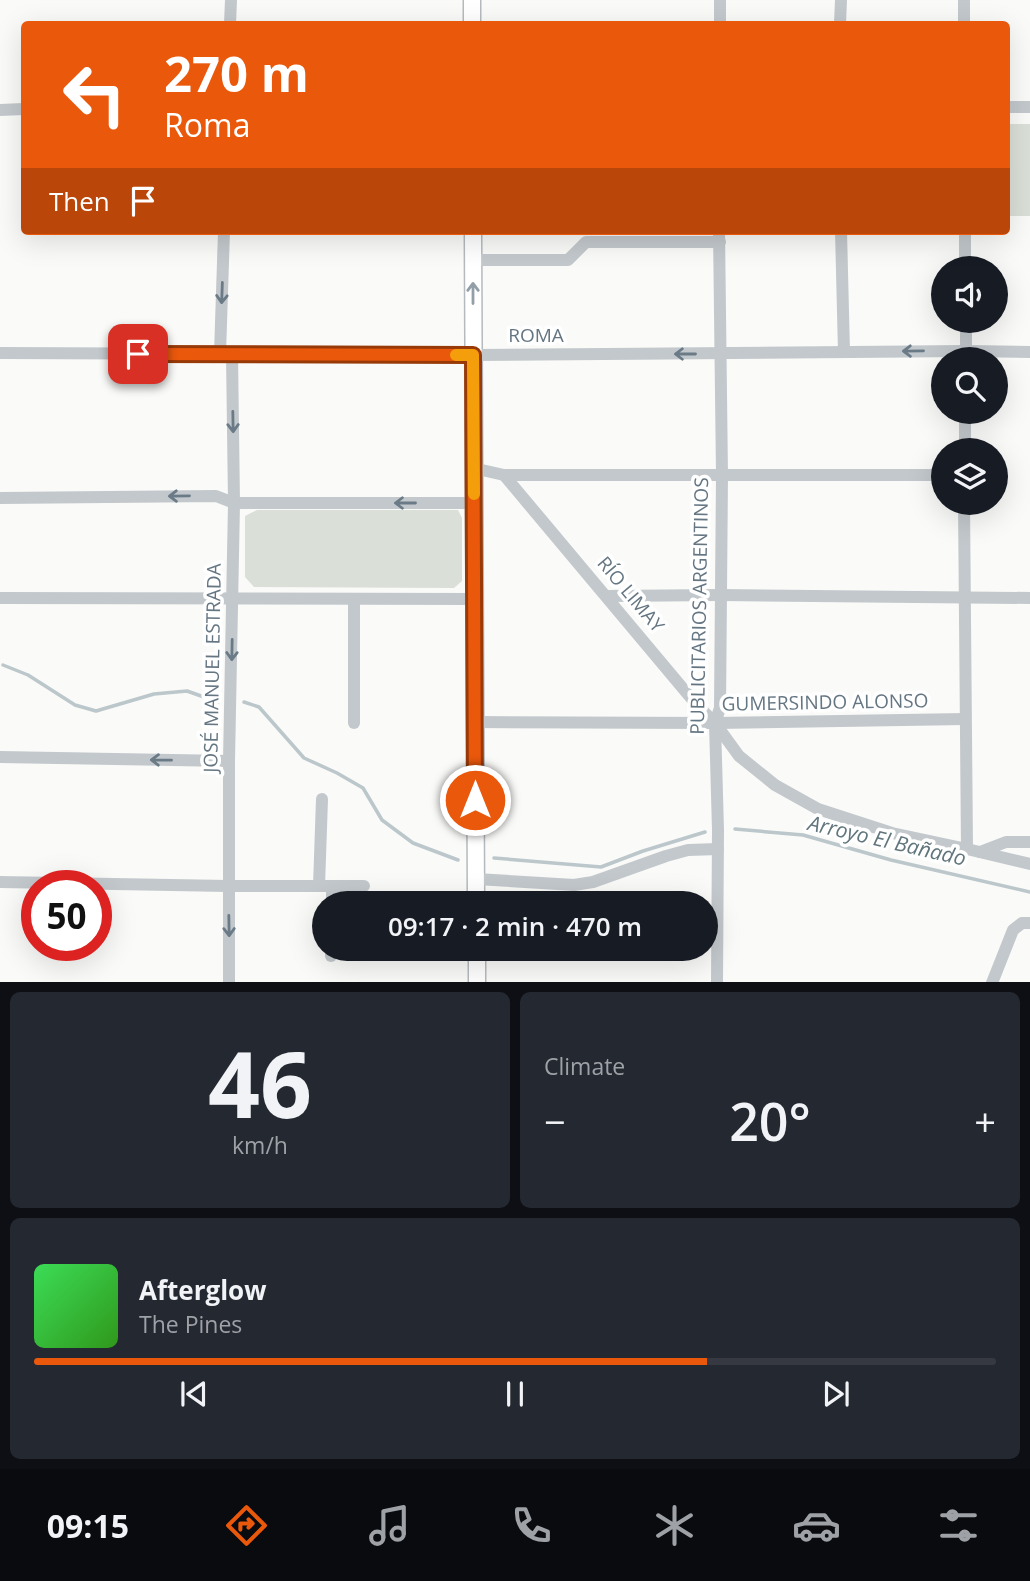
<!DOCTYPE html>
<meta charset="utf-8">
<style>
:root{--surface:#171b24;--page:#242831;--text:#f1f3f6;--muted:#9ea1a6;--line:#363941;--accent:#ea580c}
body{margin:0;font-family:"Open Sans",sans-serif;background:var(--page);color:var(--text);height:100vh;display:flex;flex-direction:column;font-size:26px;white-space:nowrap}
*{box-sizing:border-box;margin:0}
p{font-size:23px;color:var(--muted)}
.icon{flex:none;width:38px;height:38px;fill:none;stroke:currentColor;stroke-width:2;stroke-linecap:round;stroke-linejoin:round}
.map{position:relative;height:982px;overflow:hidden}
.side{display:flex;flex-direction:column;gap:10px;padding:10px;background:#0d0f14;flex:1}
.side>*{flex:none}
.top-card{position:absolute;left:21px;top:21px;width:989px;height:214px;border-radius:7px;box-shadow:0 7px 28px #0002;background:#ea580c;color:#fff;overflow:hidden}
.buttons{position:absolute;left:931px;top:256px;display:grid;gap:14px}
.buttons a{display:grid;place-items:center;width:77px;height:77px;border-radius:50%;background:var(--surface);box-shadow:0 7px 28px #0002;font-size:35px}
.speed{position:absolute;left:21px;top:870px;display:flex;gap:14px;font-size:35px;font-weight:700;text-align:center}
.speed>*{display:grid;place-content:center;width:91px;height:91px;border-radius:50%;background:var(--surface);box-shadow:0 7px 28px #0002;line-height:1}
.speed .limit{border:10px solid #d22;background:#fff;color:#111}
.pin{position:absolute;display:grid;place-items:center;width:60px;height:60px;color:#fff;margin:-30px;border-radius:14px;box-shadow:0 4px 10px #0006}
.me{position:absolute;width:77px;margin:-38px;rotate:0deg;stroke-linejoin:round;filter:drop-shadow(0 0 5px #0008)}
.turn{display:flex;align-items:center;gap:24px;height:147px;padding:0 28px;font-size:32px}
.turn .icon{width:91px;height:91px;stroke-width:2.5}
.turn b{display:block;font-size:49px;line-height:60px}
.then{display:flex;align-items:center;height:66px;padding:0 28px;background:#0003;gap:14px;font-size:26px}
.big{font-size:52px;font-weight:600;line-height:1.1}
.side .widget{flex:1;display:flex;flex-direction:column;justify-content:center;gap:10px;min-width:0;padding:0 24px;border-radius:10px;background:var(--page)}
.side .dial{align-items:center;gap:0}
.dial b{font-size:91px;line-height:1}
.song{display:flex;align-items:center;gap:21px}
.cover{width:84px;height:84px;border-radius:10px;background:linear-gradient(135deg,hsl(130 70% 55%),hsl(110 70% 35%))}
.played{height:7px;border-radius:4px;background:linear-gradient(90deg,var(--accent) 70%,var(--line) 70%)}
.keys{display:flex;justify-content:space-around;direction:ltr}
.heat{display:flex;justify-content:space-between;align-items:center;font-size:38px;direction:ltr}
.side .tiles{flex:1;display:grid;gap:10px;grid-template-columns:1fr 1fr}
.widget:last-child{grid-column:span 2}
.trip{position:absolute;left:312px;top:891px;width:406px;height:70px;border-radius:35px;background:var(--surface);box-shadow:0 7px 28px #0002;font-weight:600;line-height:70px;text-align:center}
.dock{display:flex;height:112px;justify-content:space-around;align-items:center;background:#090b0e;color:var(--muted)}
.dock .icon{width:49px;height:49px}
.dock .on{color:var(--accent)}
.dock b{font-size:32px;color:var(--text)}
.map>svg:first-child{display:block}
.green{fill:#dadfd7}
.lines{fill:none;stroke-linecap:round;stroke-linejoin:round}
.stream{stroke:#bbc7cb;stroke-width:3.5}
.major-casing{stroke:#b5babe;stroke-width:19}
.minor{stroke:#c3c8cc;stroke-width:12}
.major{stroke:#fff;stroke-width:16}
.oneway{stroke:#6a7a87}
.oneway2{stroke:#939fa8}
.route-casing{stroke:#983908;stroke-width:18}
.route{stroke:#ea580c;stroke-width:12}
.slow{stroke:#f59e0b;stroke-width:12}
.labels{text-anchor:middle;stroke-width:7;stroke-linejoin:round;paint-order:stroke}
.street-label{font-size:19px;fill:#657683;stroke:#fff}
.water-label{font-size:21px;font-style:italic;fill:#60757c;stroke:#fff}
</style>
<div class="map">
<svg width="1030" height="983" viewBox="0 0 1030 983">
<rect width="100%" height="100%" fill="#fafaf8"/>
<!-- green -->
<g class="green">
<rect x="1006" y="124" width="24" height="92"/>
<path d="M257 510H458L462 518V581L454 588 254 587 245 577V516Z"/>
</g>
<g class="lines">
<!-- stream -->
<g class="stream">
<path d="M3 665 28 675 75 705 96 711 154 694 187 691 218 702"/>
<path d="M244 702 259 707 304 758 337 773 363 788 382 820 413 843 458 860"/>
<path d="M735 829 803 835 891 860 1030 892"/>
<path d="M494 858 601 867 643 851 705 832"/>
</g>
<!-- major casing -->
<g class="major-casing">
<g id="major">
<path d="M472 24V0"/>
<path d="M473 231 476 903"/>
<path d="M477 948V983"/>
</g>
</g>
<!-- minor -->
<g class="minor">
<path d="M230 24 231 0"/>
<path d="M720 24V0"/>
<path d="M840 24 841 0"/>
<path d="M964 24V0"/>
<path d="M1006 107H1030"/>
<path d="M0 110 24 109"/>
<path d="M841 231 844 352"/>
<path d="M965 231V268"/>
<path d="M473 260H568L586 242H720"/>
<path d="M966 320V358"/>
<path d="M0 353 473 355 966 351 1030 352"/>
<path d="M220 354 224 231"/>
<path d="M965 450V411"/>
<path d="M473 468 504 475H943"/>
<path d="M504 475 696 704 715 723 739 756 775 785 818 809 892 833 967 849 1030 864"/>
<path d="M0 498 216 496 234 503H474"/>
<path d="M964 502 967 849"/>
<path d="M607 596 721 595 1030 598"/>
<path d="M0 598 474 599"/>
<path d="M354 599V723"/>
<path d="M474 722 715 723 965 719"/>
<path d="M0 757 229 761"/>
<path d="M980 852 1006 842H1030"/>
<path d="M476 879 574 885 593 882 666 856 688 850 718 849"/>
<path d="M0 882 228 886H364"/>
<path d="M319 886 322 799"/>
<path d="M332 903V886"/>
<path d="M331 956V948"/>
<path d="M229 983V761L234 503 232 354"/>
<path d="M717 983 718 830 715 723 720 708 722 475 719 231"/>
<path d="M992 983 1013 930 1022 923H1030"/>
</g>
<!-- major -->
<use href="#major" class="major"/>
</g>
<!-- one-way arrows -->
<defs><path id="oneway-shaft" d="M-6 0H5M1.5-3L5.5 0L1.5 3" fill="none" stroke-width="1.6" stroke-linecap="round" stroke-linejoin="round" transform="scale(1.75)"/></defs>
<g class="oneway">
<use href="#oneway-shaft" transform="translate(222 293) rotate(92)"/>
<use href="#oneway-shaft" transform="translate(913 351) rotate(179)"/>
<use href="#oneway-shaft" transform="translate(685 354) rotate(180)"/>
<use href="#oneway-shaft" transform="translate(233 422) rotate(89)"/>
<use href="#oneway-shaft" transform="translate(179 496) rotate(179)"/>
<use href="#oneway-shaft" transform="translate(405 503) rotate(-180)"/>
<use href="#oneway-shaft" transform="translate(232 650) rotate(91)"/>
<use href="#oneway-shaft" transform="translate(161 760) rotate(-179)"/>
<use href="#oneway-shaft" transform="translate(229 926) rotate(89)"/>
</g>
<use class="oneway2" href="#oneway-shaft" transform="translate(473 293) rotate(-90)"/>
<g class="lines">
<!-- route casing -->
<g class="route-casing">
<path id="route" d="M138 354 473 355 475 800"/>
</g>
<!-- route -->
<use href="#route" class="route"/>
<!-- slow -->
<path class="slow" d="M456 355H473L474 494"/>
</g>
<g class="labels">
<!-- street labels -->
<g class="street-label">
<text x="536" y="342">ROMA</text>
<text transform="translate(631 594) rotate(50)" y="7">RÍO LIMAY</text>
<text transform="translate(699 606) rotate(-89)" y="7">PUBLICITARIOS ARGENTINOS</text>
<text transform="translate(212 668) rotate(-89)" y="7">JOSÉ MANUEL ESTRADA</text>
<text transform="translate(825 702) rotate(-1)" y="7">GUMERSINDO ALONSO</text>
</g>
<!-- water labels -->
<g class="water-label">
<text transform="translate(887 841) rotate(13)" y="7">Arroyo El Bañado</text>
</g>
</g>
</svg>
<div class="buttons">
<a><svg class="icon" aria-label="sound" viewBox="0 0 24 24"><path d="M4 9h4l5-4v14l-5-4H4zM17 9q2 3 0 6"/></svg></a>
<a><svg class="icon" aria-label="search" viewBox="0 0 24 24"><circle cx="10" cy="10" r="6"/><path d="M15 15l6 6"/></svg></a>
<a><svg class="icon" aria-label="layers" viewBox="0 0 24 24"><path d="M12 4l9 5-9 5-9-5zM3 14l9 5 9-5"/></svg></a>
</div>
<div class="speed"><div class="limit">50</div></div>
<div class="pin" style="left:138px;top:354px;background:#d93025"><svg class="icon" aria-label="arrive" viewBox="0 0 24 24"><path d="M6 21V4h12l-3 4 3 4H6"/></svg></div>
<svg class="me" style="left:475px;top:800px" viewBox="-20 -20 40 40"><circle r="17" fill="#ea580c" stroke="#fff" stroke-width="3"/><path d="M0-11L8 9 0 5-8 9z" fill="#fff"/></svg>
<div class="trip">09:17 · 2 min · 470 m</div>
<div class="top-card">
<div class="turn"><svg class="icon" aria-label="left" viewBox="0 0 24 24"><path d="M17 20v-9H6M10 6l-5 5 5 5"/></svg><div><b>270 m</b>Roma</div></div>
<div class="then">Then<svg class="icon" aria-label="arrive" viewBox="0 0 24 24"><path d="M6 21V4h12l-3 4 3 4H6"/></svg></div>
</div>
</div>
<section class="side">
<div class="tiles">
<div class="widget dial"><b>46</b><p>km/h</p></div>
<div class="widget"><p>Climate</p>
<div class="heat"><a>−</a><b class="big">20°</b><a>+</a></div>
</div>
<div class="widget">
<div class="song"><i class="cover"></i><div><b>Afterglow</b><p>The Pines</p></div></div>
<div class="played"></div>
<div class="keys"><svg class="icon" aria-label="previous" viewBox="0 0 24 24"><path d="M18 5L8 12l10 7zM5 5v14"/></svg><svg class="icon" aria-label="pause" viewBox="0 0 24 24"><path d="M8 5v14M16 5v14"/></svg><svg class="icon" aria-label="next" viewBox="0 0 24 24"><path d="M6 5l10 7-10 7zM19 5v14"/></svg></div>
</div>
</div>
</section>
<nav class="dock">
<b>09:15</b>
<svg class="icon on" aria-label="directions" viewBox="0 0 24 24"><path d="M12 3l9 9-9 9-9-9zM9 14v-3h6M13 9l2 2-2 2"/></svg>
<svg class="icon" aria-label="music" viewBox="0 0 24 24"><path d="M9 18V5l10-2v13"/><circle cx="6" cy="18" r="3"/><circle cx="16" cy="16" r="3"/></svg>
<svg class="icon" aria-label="phone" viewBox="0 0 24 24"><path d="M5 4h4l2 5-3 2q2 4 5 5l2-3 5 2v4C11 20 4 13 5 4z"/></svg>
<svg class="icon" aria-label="climate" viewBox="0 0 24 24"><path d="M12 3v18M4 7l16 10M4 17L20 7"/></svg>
<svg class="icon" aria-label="car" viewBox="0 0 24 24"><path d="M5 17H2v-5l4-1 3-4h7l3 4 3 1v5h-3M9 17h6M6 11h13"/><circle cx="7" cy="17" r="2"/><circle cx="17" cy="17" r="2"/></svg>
<svg class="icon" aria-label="filters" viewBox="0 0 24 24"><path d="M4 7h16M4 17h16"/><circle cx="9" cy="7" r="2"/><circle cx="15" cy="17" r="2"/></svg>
</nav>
